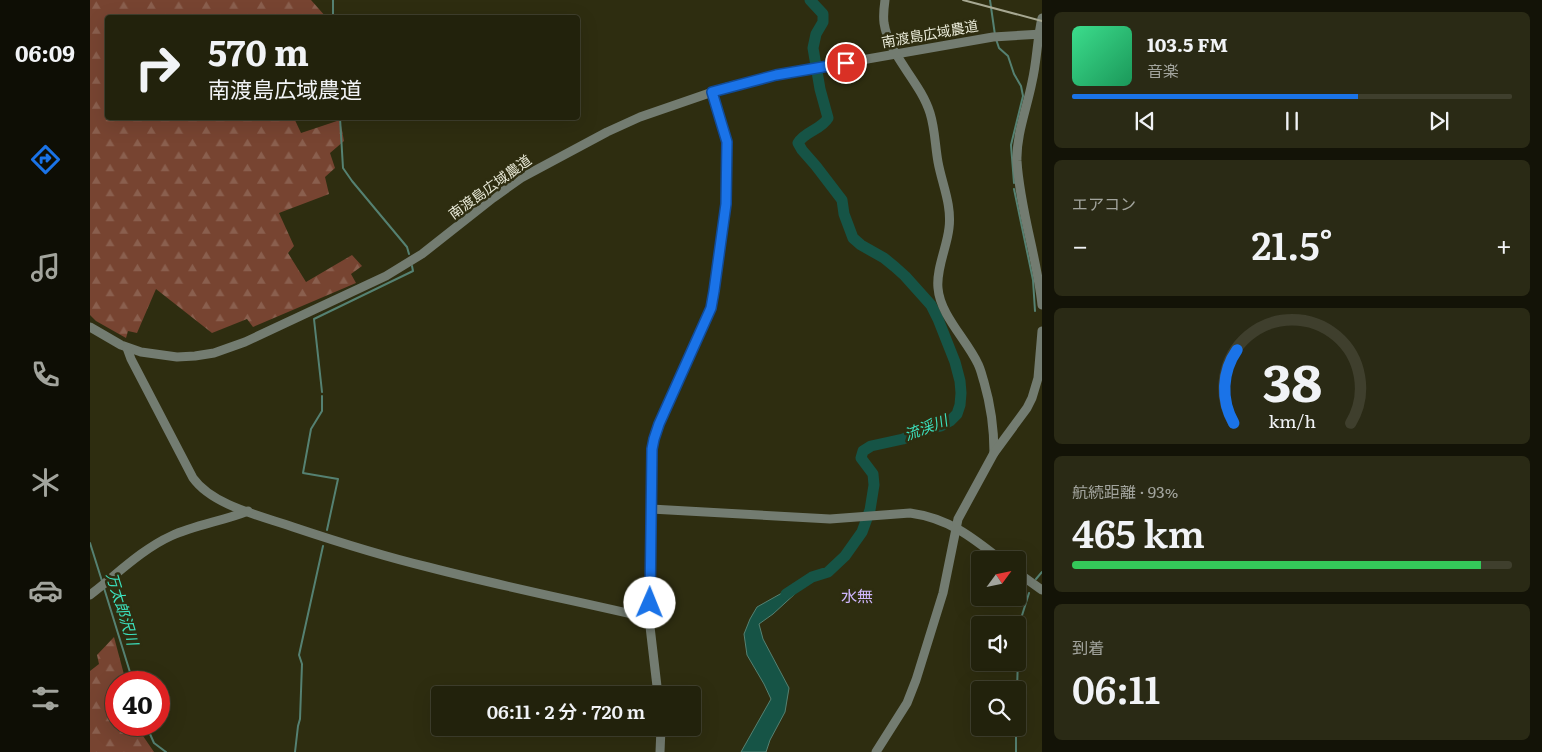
<!DOCTYPE html>
<html lang="ja">
<meta charset="utf-8">
<style>
:root{--surface:#22220c;--page:#2a2a15;--text:#f1f3f6;--muted:#a2a49d;--line:#3f3f2d;--accent:#1a73e8}
body{margin:0;font-family:Literata,"Noto Sans JP",serif;background:var(--page);color:var(--text);height:100vh;display:flex;flex-direction:column;font-size:19px;white-space:nowrap}
*{box-sizing:border-box;margin:0}
p{font-size:16px;color:var(--muted)}
.icon{flex:none;width:28px;height:28px;fill:none;stroke:currentColor;stroke-width:2;stroke-linecap:round;stroke-linejoin:round}
.map{position:relative;flex:1;overflow:hidden}
.sheet{display:flex;flex-direction:column;gap:12px;padding:12px;background:#131307;width:500px}
.sheet>*{flex:none}
.top-card{position:absolute;left:15px;top:15px;width:475px;height:105px;border-radius:5px;box-shadow:0 5px 20px #0002,0 0 0 1px var(--line);background:#22220c;color:var(--text);overflow:hidden}
.needle{width:32px;rotate:57deg}
.buttons{position:absolute;left:881px;top:551px;display:grid;gap:10px}
.buttons a{display:grid;place-items:center;width:55px;height:55px;border-radius:5px;background:var(--surface);box-shadow:0 5px 20px #0002,0 0 0 1px var(--line);font-size:25px}
.speed{position:absolute;left:15px;top:671px;display:flex;gap:10px;font-size:25px;font-weight:700;text-align:center}
.speed>*{display:grid;place-content:center;width:65px;height:65px;border-radius:50%;background:var(--surface);box-shadow:0 5px 20px #0002,0 0 0 1px var(--line);line-height:1}
.speed .limit{border:8px solid #d22;background:#fff;color:#111}
.pin{position:absolute;display:grid;place-items:center;width:42px;height:42px;color:#fff;margin:-21px;border:2px solid #fff;border-radius:50%;box-shadow:0 1px 5px #0007}
.me{position:absolute;width:55px;margin:-28px;rotate:1deg;stroke-linejoin:round;filter:drop-shadow(0 0 4px #0008)}
.turn{display:flex;align-items:center;gap:18px;height:105px;padding:0 20px;font-size:22px}
.turn .icon{width:65px;height:65px;stroke-width:2.5}
.turn b{display:block;font-size:35px;line-height:42px}
.big{font-size:38px;font-weight:600;line-height:1.1}
.sheet .card{flex:1;display:flex;flex-direction:column;justify-content:center;gap:8px;min-width:0;padding:0 18px;border-radius:8px;background:var(--page)}
.sheet .dial{align-items:center;gap:0}
.dial svg{height:130px;overflow:visible;fill:none;stroke:var(--line);stroke-width:7;stroke-linecap:round;text-anchor:middle}
.dial text{fill:var(--text);stroke:none}
.song{display:flex;align-items:center;gap:15px}
.cover{width:60px;height:60px;border-radius:8px;background:linear-gradient(135deg,hsl(150 70% 55%),hsl(150 70% 35%))}
.played{height:5px;border-radius:2px;background:linear-gradient(90deg,var(--accent) 65%,var(--line) 65%)}
.keys{display:flex;justify-content:space-around;direction:ltr}
.heat{display:flex;justify-content:space-between;align-items:center;font-size:28px;direction:ltr}
.charge{height:8px;border-radius:4px;background:linear-gradient(90deg,#34c759 93%,var(--line) 0)}
.trip{position:absolute;left:341px;top:686px;width:270px;height:50px;border-radius:5px;background:var(--surface);box-shadow:0 5px 20px #0002,0 0 0 1px var(--line);font-weight:600;line-height:50px;text-align:center}
main{display:flex;flex:1;min-height:0}
.menu{display:flex;flex-direction:column;width:90px;justify-content:space-around;align-items:center;background:#0e0e05;color:var(--muted)}
.menu .icon{width:35px;height:35px}
.menu .active{color:var(--accent)}
.menu b{font-size:22px;color:var(--text)}
.map>svg:first-child{display:block}
.forest{fill:url(#forest-firs)}
.water{fill:#165446;stroke:#558172}
.lines{fill:none;stroke-linecap:round;stroke-linejoin:round}
.stream{stroke:#558172;stroke-width:2}
.river{stroke:#165446;stroke-width:11}
.minor{stroke:#737c71;stroke-width:9}
.rail{stroke:#a7a892;stroke-width:2}
.route-casing{stroke:#114b97;stroke-width:12}
.route{stroke:#1a73e8;stroke-width:9}
.labels{text-anchor:middle;stroke-width:5;stroke-linejoin:round;paint-order:stroke}
.street-label{font-size:14px;fill:#e9ead8;stroke:#2e2d10}
.water-label{font-size:15px;font-style:italic;fill:#3ce0bd;stroke:#2e2d10}
.quarter-label{font-size:16px;fill:#cfb6fc;stroke:#2e2d10}
</style>
<main>
<nav class="menu">
<b>06:09</b>
<svg class="icon active" aria-label="directions" viewBox="0 0 24 24"><path d="M12 3l9 9-9 9-9-9zM9 14v-3h6M13 9l2 2-2 2"/></svg>
<svg class="icon" aria-label="music" viewBox="0 0 24 24"><path d="M9 18V5l10-2v13"/><circle cx="6" cy="18" r="3"/><circle cx="16" cy="16" r="3"/></svg>
<svg class="icon" aria-label="phone" viewBox="0 0 24 24"><path d="M5 4h4l2 5-3 2q2 4 5 5l2-3 5 2v4C11 20 4 13 5 4z"/></svg>
<svg class="icon" aria-label="climate" viewBox="0 0 24 24"><path d="M12 3v18M4 7l16 10M4 17L20 7"/></svg>
<svg class="icon" aria-label="car" viewBox="0 0 24 24"><path d="M5 17H2v-5l4-1 3-4h7l3 4 3 1v5h-3M9 17h6M6 11h13"/><circle cx="7" cy="17" r="2"/><circle cx="17" cy="17" r="2"/></svg>
<svg class="icon" aria-label="filters" viewBox="0 0 24 24"><path d="M4 7h16M4 17h16"/><circle cx="9" cy="7" r="2"/><circle cx="15" cy="17" r="2"/></svg>
</nav>
<div class="map">
<svg width="952" height="752" viewBox="0 0 952 752">
<defs>
<pattern id="forest-firs" width="22" height="20" patternUnits="userSpaceOnUse" patternTransform="scale(1.25)"><rect width="22" height="20" fill="#774431"/><path d="M5 1l3.5 6h-7zM16 11l3.5 6h-7z" fill="#8a5f4e"/></pattern>
</defs>
<rect width="100%" height="100%" fill="#2e2d10"/>
<!-- forest -->
<g class="forest">
<path d="M0 0H221L236 17 18 18V118H204L211 133 250 120 254 141 240 153 245 168 235 177 239 194 189 213 204 246 198 253 216 282 262 255 272 266 261 274 266 283 163 327 157 319 122 333 66 289 47 333 38 331 36 338 6 321 0 315Z"/>
<path d="M24 637 36 682H26V725H49L51 733 64 752H0V671L9 664 7 655Z"/>
</g>
<!-- water -->
<path class="water" d="M708 584 707 592 683 614 669 624 673 639 699 688 695 712 680 740 676 752H651L681 699 674 684 657 655 654 634 660 619 667 607Z"/>
<g class="lines">
<!-- stream -->
<g class="stream">
<path d="M243 0V18"/>
<path d="M900 0 905 35"/>
<path d="M906 39 909 48 918 56 924 74 931 86 933 96 921 145 924 183"/>
<path d="M250 118 253 168 262 181 317 247 319 254"/>
<path d="M924 189 943 280 945 311"/>
<path d="M232 392 224 319 323 271 322 266"/>
<path d="M232 396V411L221 429 213 473 248 479 237 530"/>
<path d="M0 543 12 581"/>
<path d="M946 579 952 572"/>
<path d="M14 588 43 682"/>
<path d="M927 690 929 625 939 593"/>
<path d="M56 725 64 743 76 752"/>
<path d="M926 728V752"/>
<path d="M205 752 208 726 210 719 212 664 209 655 233 546"/>
</g>
<!-- river -->
<path class="river" d="M696 594 722 577 738 572 755 556 772 532 780 510 784 485 783 474 771 458 773 451 781 446 813 439 831 431 851 426 860 421 867 414 870 405 871 393 870 381 865 362 848 319 841 305 815 276 805 267 794 258 771 245 763 238 754 214 752 200 726 166 712 150 708 143C715 131 731 130 738 118L730 89 723 48 726 34 733 22V14L720 0"/>
<!-- minor -->
<g class="minor">
<path d="M795 0C794 7 793 15 794 23 799 56 830 81 840 113 845 129 845 145 848 162 852 184 862 205 859 228 857 247 846 269 848 288 850 315 877 340 888 364 891 370 892 376 894 382 901 406 904 428 904 453"/>
<path d="M952 18C947 39 947 61 942 82 937 108 926 135 927 161 930 210 947 257 952 305"/>
<path d="M0 327 31 345 51 352 87 357 105 356 124 353 155 342 296 276 332 254 403 198 431 178 517 132 550 117 637 87 686 75 903 37 952 34"/>
<path d="M37 348 41 359 103 478C123 506 172 516 203 527 248 542 292 556 338 567 411 586 486 601 559 618"/>
<path d="M561 509 740 519 820 513C858 518 882 537 911 560"/>
<path d="M928 573 952 590"/>
<path d="M0 595C25 576 52 549 81 536 105 525 133 521 158 511"/>
<path d="M568 695 559 618 562 449 566 431 621 308 624 291 636 204 637 142 622 92"/>
<path d="M570 752 571 728"/>
<path d="M786 752 817 703 826 680 853 593 868 519 904 453 937 408 942 398 948 378 952 331"/>
</g>
<!-- rail -->
<path class="rail" d="M873 0 952 21"/>
</g>
<g class="lines">
<!-- route casing -->
<g class="route-casing">
<path id="route" d="M560 603 562 449 564 439 569 424 621 308 624 291 636 204 637 142 622 92 686 75 756 63"/>
</g>
<!-- route -->
<use href="#route" class="route"/>
</g>
<g class="labels">
<!-- street labels -->
<g class="street-label">
<text transform="translate(840 34) rotate(-10)" y="5">南渡島広域農道</text>
<text transform="translate(400 187) rotate(-36)" y="5">南渡島広域農道</text>
</g>
<!-- water labels -->
<g class="water-label">
<text transform="translate(836 428) rotate(-21)" y="5">流渓川</text>
<text transform="translate(32 609) rotate(73)" y="5">万太郎沢川</text>
</g>
<!-- quarter labels -->
<g class="quarter-label">
<text x="767" y="602">水無</text>
</g>
</g>
</svg>
<div class="buttons">
<a><svg class="needle" viewBox="-14 -14 28 28"><path d="M0-13l5 13h-10z" fill="#e53935"/><path d="M0 13l5-13h-10z" fill="#a2a49d"/></svg></a>
<a><svg class="icon" aria-label="sound" viewBox="0 0 24 24"><path d="M4 9h4l5-4v14l-5-4H4zM17 9q2 3 0 6"/></svg></a>
<a><svg class="icon" aria-label="search" viewBox="0 0 24 24"><circle cx="10" cy="10" r="6"/><path d="M15 15l6 6"/></svg></a>
</div>
<div class="speed"><div class="limit">40</div></div>
<div class="pin" style="left:756px;top:63px;background:#d93025"><svg class="icon" aria-label="arrive" viewBox="0 0 24 24"><path d="M6 21V4h12l-3 4 3 4H6"/></svg></div>
<svg class="me" style="left:560px;top:603px" viewBox="-20 -20 40 40"><circle r="19" fill="#fff"/><path d="M0-13L10 11 0 6-10 11z" fill="#1a73e8"/></svg>
<div class="trip">06:11 · 2 分 · 720 m</div>
<div class="top-card">
<div class="turn"><svg class="icon" aria-label="right" viewBox="0 0 24 24"><path d="M7 20v-9h11M14 6l5 5-5 5"/></svg><div><b>570 m</b>南渡島広域農道</div></div>
</div>
</div>
<section class="sheet">
<div class="card">
<div class="song"><i class="cover"></i><div><b>103.5 FM</b><p>音楽</p></div></div>
<div class="played"></div>
<div class="keys"><svg class="icon" aria-label="previous" viewBox="0 0 24 24"><path d="M18 5L8 12l10 7zM5 5v14"/></svg><svg class="icon" aria-label="pause" viewBox="0 0 24 24"><path d="M8 5v14M16 5v14"/></svg><svg class="icon" aria-label="next" viewBox="0 0 24 24"><path d="M6 5l10 7-10 7zM19 5v14"/></svg></div>
</div>
<div class="card"><p>エアコン</p>
<div class="heat"><a>−</a><b class="big">21.5°</b><a>+</a></div>
</div>
<div class="card dial"><svg viewBox="0 0 100 80">
<path d="M14 69A42 42 0 1 1 86 69"/>
<path d="M14 69A42 42 0 0 1 16 24" stroke="#1a73e8"/>
<text x="50" y="56" font-size="32" font-weight="700">38</text>
<text x="50" y="72" font-size="11">km/h</text>
</svg></div>
<div class="card"><p>航続距離 · 93%</p><b class="big">465 km</b><div class="charge"></div></div>
<div class="card"><p>到着</p><b class="big">06:11</b></div>
</section>
</main>
